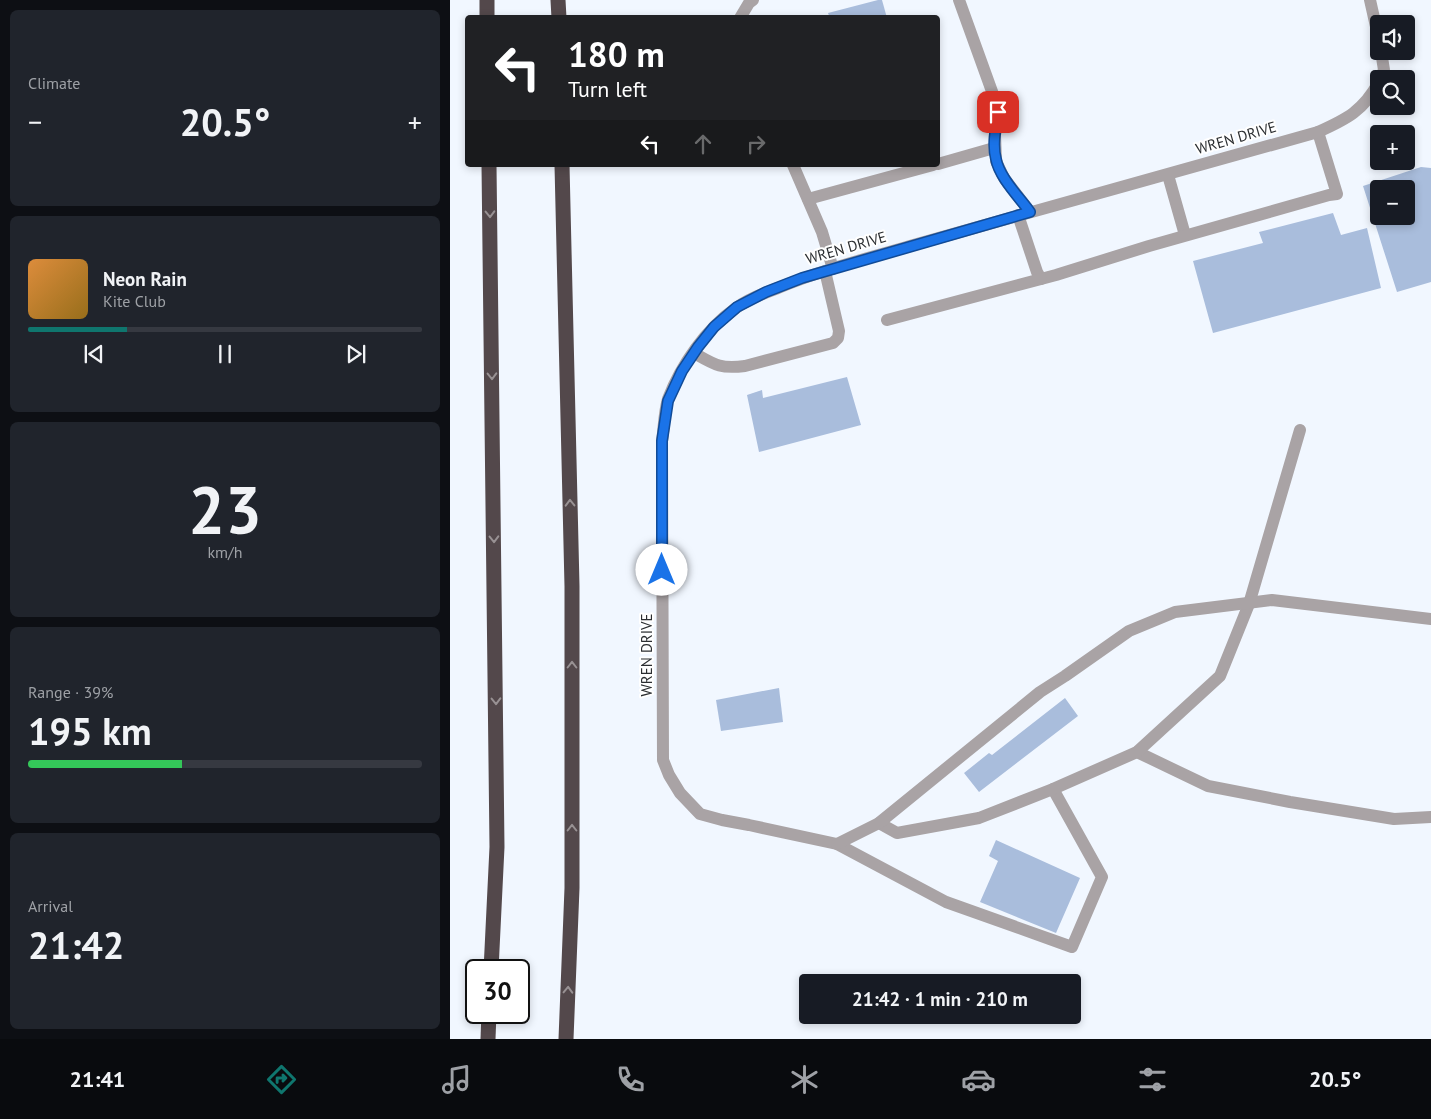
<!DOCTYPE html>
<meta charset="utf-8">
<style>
:root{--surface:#171b24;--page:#20242c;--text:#f1f3f6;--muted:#9ea1a6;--line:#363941;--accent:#0f766e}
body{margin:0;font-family:"PT Sans",sans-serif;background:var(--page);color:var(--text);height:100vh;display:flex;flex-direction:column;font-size:19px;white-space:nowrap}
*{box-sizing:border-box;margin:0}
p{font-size:16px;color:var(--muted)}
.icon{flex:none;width:28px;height:28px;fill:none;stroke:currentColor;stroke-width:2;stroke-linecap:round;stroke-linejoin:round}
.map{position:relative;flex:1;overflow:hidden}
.details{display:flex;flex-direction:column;gap:10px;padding:10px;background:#0d0f14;width:450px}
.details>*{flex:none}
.top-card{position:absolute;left:15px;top:15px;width:475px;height:152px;border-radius:5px;box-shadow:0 2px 8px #0003;background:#202124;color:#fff;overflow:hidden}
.controls{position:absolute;left:920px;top:15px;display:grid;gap:10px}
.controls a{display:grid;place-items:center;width:45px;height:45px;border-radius:5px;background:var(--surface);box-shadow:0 2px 8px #0003;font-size:25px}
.speed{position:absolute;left:15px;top:959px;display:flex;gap:10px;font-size:25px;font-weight:700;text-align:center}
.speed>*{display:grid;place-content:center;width:65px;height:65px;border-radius:50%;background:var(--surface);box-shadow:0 2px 8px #0003;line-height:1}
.speed .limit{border:2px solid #111;border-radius:8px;background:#fff;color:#111}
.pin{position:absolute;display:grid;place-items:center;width:42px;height:42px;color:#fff;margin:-21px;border-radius:10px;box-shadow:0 2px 8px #0006}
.me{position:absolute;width:55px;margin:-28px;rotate:0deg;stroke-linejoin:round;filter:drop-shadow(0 0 4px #0008)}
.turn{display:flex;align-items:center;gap:18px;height:105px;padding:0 20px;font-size:22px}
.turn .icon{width:65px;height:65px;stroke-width:2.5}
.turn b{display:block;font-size:35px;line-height:42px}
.lanes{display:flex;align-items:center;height:48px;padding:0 20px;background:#0003;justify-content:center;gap:25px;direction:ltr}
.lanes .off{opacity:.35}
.big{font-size:38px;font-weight:700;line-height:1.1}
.details .card{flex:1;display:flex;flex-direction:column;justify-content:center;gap:8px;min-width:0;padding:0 18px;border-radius:8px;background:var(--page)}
.details .dial{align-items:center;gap:0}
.dial b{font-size:65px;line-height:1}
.song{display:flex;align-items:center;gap:15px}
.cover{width:60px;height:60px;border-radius:8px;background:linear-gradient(135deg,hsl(30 70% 55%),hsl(40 70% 35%))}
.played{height:5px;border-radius:2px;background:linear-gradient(90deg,var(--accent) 25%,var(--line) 25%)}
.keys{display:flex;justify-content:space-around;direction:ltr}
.heat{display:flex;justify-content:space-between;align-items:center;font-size:28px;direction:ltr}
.charge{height:8px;border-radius:4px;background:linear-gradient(90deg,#34c759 39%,var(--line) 0)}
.trip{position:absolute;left:349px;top:974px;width:282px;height:50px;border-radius:5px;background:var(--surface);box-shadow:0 2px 8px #0003;font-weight:700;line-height:50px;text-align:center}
.dock{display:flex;height:80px;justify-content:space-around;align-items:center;background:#090b0e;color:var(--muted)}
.dock .icon{width:35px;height:35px}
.dock .selected{color:var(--accent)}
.dock b{font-size:22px;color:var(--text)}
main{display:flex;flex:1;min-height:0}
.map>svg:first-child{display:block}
.building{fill:#a9bddc;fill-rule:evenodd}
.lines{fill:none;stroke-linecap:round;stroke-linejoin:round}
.minor{stroke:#a9a3a5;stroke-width:12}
.highway{stroke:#53484b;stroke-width:15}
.oneway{stroke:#989193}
.route-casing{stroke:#114b97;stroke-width:12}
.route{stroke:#1a73e8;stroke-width:9}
.labels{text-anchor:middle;stroke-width:4;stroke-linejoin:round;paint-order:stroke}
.street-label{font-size:15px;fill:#2b2e31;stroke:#fff}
</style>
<main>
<section class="details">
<div class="card"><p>Climate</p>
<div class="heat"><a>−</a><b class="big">20.5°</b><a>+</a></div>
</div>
<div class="card">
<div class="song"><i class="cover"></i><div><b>Neon Rain</b><p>Kite Club</p></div></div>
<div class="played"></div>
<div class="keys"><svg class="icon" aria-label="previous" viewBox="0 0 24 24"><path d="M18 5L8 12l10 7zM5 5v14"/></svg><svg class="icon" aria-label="pause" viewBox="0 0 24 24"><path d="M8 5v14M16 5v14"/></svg><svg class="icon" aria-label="next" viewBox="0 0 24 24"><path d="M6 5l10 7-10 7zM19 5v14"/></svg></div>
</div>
<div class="card dial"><b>23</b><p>km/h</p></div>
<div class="card"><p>Range · 39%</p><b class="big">195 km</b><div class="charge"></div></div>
<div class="card"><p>Arrival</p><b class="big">21:42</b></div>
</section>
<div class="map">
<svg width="981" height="1039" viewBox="0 0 981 1039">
<rect width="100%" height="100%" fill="#f1f7ff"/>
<!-- building -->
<g class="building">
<path d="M428 0H432L437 18H380L378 13Z"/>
<path d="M971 167 981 168V282L947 292 913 186ZM929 189H956V216H929Z"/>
<path d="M883 213 891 235 917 228 931 288 763 333 743 261 813 243 809 232Z"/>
<path d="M397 377 411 425 309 452 297 395 312 390 313 398Z"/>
<path d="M329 688 333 722 271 731 266 700Z"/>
<path d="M615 698 628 716 529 792 514 773 539 753 542 755Z"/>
<path d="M546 840 630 878 606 933 530 902 548 861 539 856Z"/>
</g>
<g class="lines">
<!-- minor -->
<g class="minor">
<path d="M509 0 544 97 548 113 545 135 546 161 554 178 580 212"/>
<path d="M920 0 929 40"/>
<path d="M290 18 299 3 303 0"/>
<path d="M930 79 934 70 931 51"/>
<path d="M488 164 544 148"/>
<path d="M343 165 372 232 383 269"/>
<path d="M718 175 735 235"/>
<path d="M358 199 483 165"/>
<path d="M568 215 587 272 591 279 606 275 699 246 879 195 887 194 868 132"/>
<path d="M437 320 591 279"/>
<path d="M244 353C265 365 270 369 295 366L383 343 388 338 389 331 375 271"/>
<path d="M687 752 758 786 840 802 944 819 981 817"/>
<path d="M603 789 652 877 622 947 496 902 387 844 299 825 272 820 250 814 230 793 219 775 213 760 212 441C214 428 214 412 218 399 231 365 256 329 286 308 298 299 314 293 328 288 371 270 416 259 460 246 596 207 732 171 868 132 897 119 913 111 929 82"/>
<path d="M429 823 447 833 529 818 603 789 687 752 770 676 799 604 850 430"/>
<path d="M387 844 429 823 590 692 615 676 679 631 725 612 822 600 981 619"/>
</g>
<!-- highway -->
<g class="highway">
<path d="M37 0V18"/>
<path d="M108 0 109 18"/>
<path d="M39 165 47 847 41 970"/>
<path d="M112 165 122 586V888L116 1039"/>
<path d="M38 1039 39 1012"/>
</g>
</g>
<!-- one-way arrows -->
<defs><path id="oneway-chevron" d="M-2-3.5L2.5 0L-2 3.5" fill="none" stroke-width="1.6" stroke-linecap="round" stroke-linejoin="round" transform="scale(1.25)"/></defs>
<g class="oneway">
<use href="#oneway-chevron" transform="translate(40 214) rotate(89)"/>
<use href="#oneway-chevron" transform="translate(42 376) rotate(89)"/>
<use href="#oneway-chevron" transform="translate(120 503) rotate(-91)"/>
<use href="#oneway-chevron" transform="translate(44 539) rotate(89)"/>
<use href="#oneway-chevron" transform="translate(122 665) rotate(-90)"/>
<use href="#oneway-chevron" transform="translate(46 701) rotate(89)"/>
<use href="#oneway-chevron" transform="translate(122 828) rotate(-90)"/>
<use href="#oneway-chevron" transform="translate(118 990) rotate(-88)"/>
</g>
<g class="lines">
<!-- route casing -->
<g class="route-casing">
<path id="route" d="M212 570V441L218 401 232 371 248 347 264 327 287 307 316 292 352 278 580 212C570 198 549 177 546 159 542 144 546 128 548 112"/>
</g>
<!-- route -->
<use href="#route" class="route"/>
</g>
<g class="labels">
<!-- street labels -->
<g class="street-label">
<text transform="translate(786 138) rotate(-16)" y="5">WREN DRIVE</text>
<text transform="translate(396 248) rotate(-16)" y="5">WREN DRIVE</text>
<text transform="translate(197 655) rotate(-90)" y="5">WREN DRIVE</text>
</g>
</g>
</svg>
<div class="controls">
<a><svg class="icon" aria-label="sound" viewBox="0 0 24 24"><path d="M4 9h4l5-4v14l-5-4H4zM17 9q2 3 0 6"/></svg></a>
<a><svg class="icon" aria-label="search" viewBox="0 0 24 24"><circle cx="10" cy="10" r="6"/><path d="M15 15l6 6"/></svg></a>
<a>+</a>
<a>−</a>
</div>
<div class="speed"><div class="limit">30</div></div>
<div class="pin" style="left:548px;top:112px;background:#d93025"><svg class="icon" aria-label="arrive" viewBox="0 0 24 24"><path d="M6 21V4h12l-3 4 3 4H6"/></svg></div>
<svg class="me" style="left:212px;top:570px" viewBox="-20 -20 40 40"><circle r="19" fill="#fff"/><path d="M0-13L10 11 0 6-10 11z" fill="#1a73e8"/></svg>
<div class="trip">21:42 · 1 min · 210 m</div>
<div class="top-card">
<div class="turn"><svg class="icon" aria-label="left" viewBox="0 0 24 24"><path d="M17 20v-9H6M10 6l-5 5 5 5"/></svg><div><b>180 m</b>Turn left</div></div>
<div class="lanes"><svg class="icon" aria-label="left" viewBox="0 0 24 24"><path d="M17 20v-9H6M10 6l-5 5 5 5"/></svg><svg class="icon off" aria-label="ahead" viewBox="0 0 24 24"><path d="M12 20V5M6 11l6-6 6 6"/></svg><svg class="icon off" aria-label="right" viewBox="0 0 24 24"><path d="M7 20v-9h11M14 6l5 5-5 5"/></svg></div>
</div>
</div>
</main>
<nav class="dock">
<b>21:41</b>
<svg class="icon selected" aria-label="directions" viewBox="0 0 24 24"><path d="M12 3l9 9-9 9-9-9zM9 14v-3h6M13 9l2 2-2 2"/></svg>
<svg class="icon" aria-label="music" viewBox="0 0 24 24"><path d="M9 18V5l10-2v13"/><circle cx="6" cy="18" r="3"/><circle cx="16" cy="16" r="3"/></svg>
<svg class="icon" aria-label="phone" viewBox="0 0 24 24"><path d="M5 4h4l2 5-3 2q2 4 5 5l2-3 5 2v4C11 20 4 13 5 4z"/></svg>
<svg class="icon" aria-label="climate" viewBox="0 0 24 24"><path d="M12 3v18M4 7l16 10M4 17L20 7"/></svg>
<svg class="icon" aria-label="car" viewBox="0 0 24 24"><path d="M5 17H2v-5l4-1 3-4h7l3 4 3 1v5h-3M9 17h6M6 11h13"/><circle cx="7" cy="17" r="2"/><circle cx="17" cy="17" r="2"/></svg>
<svg class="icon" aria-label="filters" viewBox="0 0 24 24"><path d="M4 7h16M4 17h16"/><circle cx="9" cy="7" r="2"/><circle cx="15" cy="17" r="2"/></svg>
<b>20.5°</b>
</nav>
